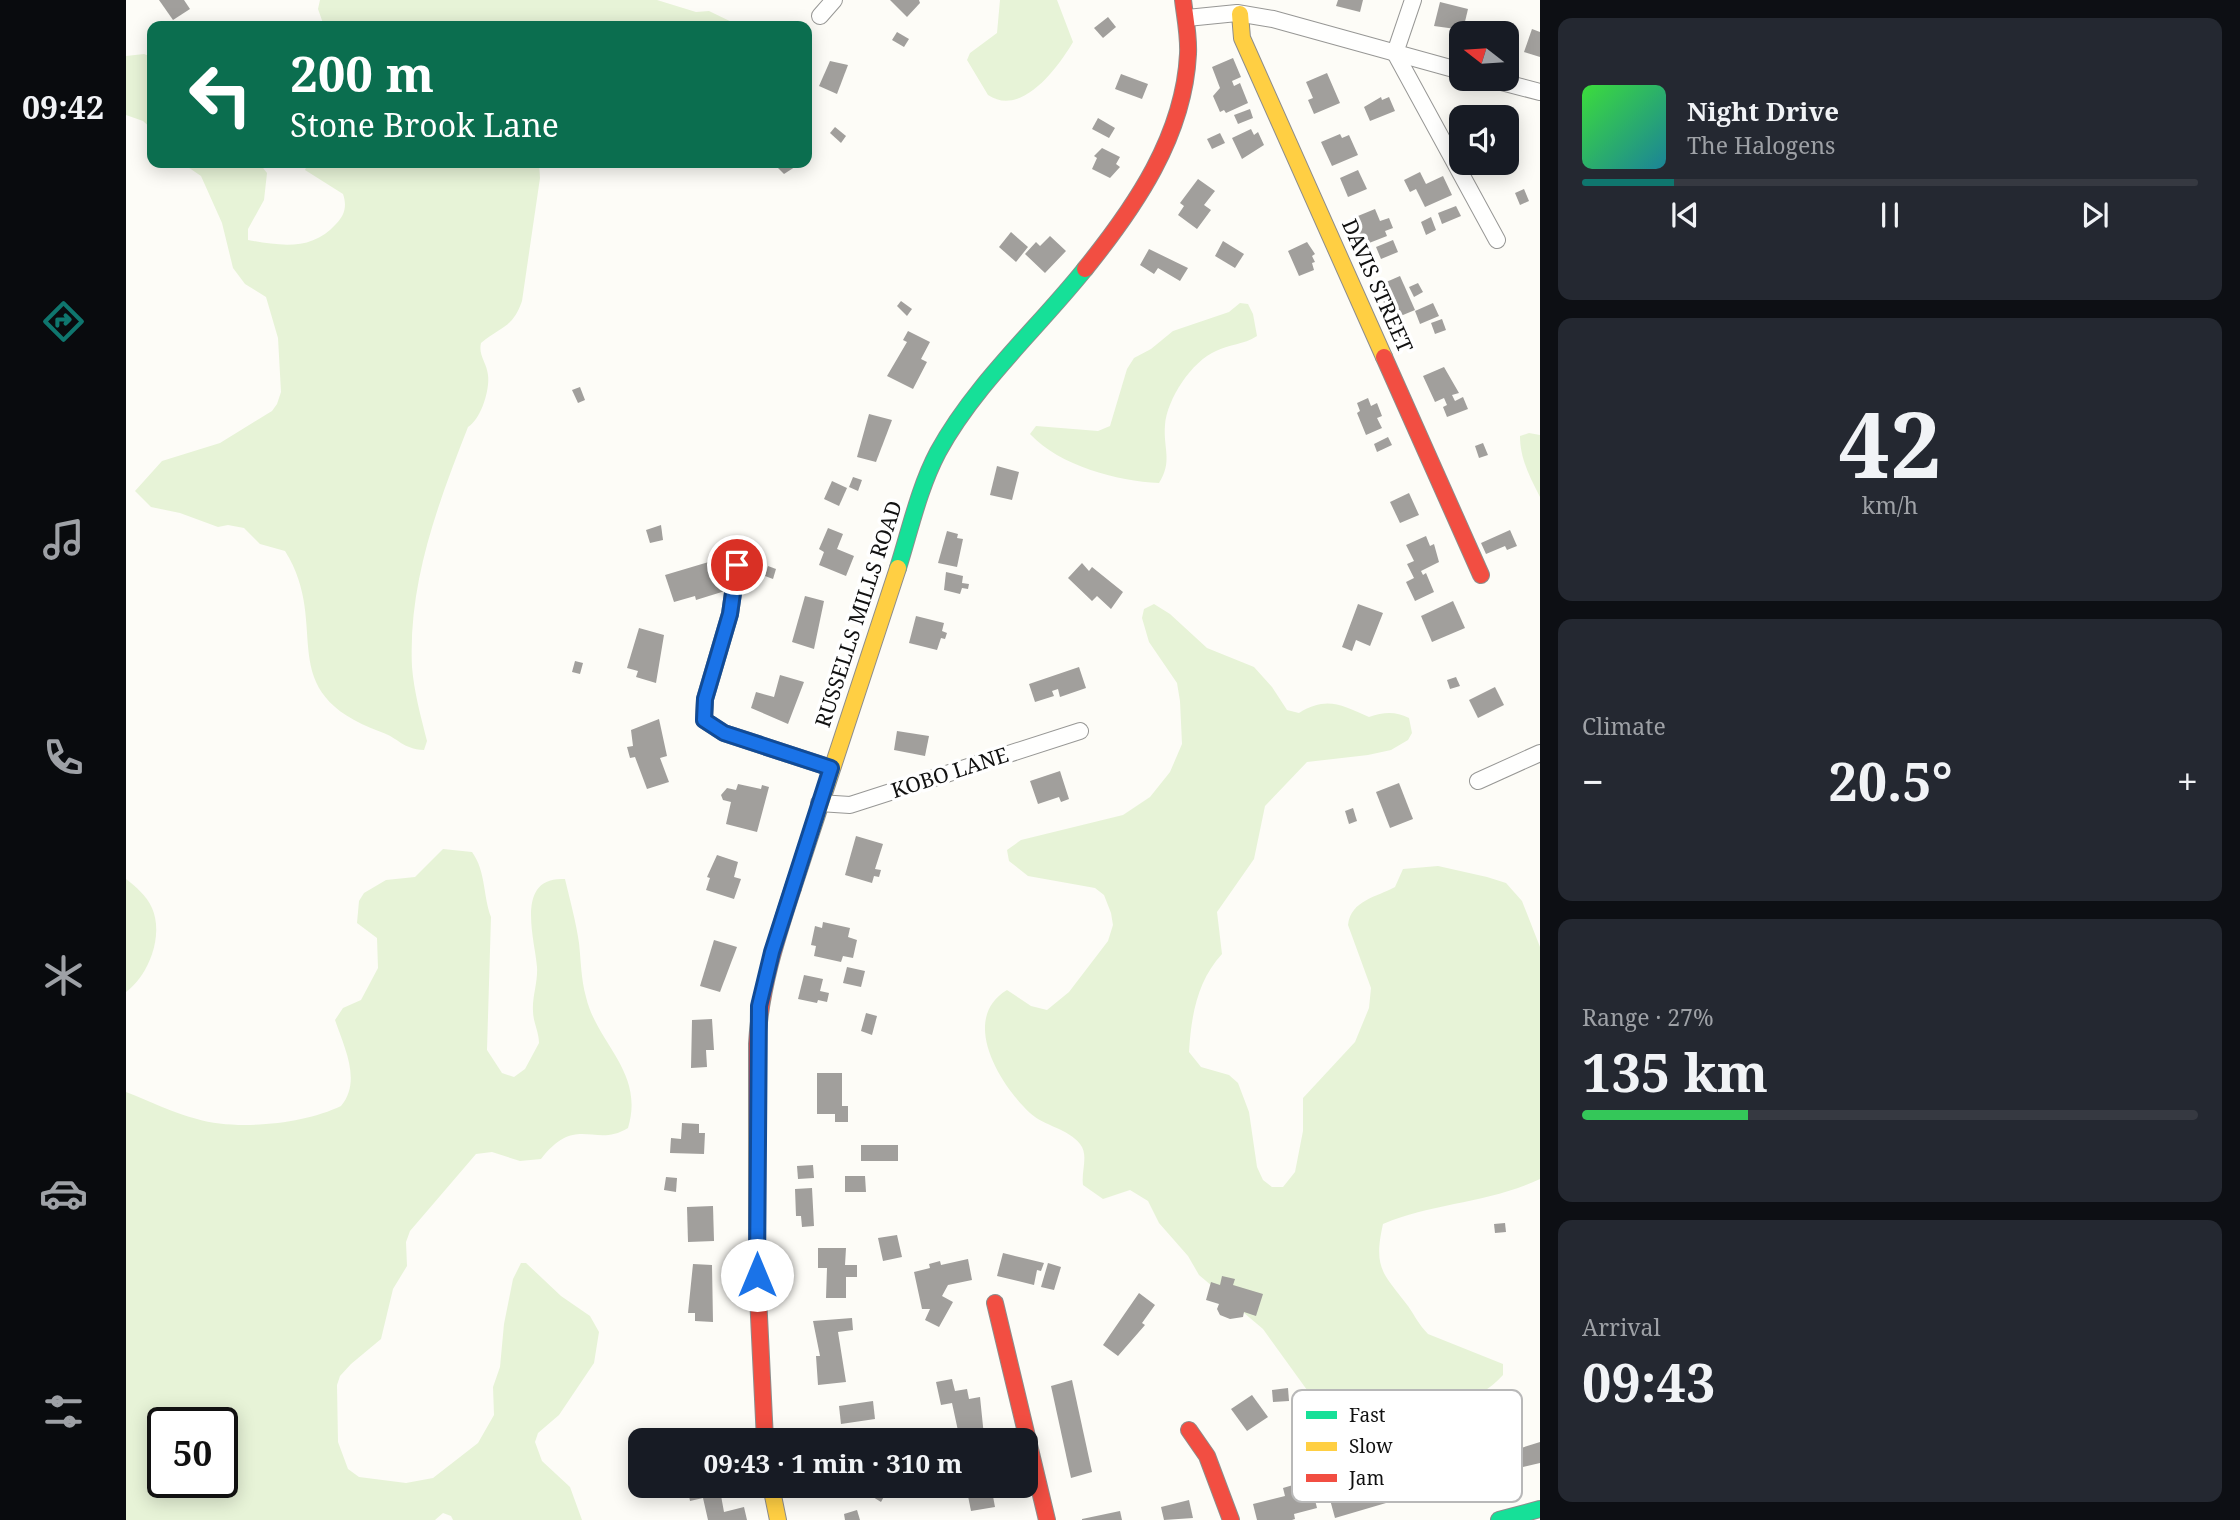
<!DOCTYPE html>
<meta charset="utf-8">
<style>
:root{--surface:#171b24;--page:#242831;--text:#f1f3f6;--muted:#9ea1a6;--line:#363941;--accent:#0f766e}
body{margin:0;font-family:"Noto Serif",serif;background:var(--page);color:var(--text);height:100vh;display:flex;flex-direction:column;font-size:26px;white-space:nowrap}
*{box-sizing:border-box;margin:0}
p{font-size:23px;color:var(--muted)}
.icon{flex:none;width:38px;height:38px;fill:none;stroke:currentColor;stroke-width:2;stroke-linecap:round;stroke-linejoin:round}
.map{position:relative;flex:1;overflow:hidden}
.details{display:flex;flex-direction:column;gap:18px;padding:18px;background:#0d0f14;width:700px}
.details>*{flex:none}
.guide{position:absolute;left:21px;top:21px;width:665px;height:147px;border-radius:14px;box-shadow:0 4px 18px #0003;background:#0b6e4f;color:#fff;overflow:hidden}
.needle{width:46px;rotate:287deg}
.fabs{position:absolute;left:1323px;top:21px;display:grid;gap:14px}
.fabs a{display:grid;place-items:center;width:70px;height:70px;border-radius:14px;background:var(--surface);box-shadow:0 4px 18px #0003;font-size:35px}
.speed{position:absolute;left:21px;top:1407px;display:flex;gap:14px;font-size:35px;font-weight:700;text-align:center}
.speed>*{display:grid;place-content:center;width:91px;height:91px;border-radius:50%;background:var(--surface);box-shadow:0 4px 18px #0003;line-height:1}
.speed .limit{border:4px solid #111;border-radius:10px;background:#fff;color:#111}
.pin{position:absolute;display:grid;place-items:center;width:60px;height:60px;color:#fff;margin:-30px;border:4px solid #fff;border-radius:50%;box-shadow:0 2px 7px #0007}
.me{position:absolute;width:77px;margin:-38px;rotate:0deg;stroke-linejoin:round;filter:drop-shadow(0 0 5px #0008)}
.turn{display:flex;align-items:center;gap:24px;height:147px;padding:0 28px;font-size:32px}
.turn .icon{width:91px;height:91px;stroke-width:2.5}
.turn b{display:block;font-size:49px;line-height:60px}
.big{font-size:52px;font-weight:700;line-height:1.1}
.details .tile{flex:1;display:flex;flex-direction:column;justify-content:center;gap:10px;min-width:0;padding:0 24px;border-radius:14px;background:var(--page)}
.details .dial{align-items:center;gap:0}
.dial b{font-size:91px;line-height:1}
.song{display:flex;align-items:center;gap:21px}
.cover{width:84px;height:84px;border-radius:10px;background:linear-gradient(135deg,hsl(120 70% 55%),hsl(190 70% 35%))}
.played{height:7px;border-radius:4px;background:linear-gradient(90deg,var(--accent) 15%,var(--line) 15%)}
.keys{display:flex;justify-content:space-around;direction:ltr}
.heat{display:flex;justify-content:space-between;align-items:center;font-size:38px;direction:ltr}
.charge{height:10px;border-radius:5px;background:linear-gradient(90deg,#34c759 27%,var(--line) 0)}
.trip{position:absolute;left:502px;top:1428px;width:410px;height:70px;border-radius:14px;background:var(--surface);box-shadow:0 4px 18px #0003;font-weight:700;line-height:70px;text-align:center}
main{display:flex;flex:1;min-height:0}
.tab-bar{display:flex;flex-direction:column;width:126px;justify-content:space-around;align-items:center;background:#090b0e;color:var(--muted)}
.tab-bar .icon{width:49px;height:49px}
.tab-bar .on{color:var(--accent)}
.tab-bar b{font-size:32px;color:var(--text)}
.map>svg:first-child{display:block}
.green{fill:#e7f3d7;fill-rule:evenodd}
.building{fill:#a19f9c}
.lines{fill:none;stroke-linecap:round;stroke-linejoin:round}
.street-casing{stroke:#979795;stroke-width:18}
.fast-casing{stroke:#8e8d8b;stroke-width:18}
.slow-casing{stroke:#8e8d8b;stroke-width:18}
.jam-casing{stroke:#8e8d8b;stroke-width:18}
.street{stroke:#fffffe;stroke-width:16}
.fast{stroke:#16e098;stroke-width:16}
.slow{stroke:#ffcf43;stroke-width:16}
.jam{stroke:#f24e42;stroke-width:16}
.route-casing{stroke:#114b97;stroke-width:18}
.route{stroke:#1a73e8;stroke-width:12}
.labels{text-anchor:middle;stroke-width:7;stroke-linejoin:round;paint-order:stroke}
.street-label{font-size:21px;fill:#111;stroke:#fff}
.key{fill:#fff;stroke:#b8b8b8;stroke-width:2}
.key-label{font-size:19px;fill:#111}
</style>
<main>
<nav class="tab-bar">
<b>09:42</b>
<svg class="icon on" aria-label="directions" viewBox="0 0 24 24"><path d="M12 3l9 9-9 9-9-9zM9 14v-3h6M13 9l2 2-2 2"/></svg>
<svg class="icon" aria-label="music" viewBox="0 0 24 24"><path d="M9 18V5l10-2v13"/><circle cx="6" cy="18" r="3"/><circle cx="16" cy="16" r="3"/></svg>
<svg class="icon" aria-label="phone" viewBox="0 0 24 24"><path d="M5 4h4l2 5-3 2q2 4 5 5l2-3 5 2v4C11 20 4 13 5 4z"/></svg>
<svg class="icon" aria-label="climate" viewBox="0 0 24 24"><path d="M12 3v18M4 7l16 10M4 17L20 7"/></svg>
<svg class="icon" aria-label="car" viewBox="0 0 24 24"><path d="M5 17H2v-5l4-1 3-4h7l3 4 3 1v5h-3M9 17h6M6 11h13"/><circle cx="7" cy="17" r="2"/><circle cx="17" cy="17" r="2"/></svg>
<svg class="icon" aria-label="filters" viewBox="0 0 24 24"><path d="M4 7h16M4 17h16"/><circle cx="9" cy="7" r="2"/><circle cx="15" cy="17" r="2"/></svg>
</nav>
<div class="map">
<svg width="1414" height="1520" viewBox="0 0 1414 1520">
<rect width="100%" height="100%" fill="#fdfcf7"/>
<!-- green -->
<g class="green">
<path d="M194 0H531L570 12 583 11 614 26H198L192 9Z"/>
<path d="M874 0H931L947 42C933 66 896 118 862 95L841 60 844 53 871 33Z"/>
<path d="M18 54 26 57V129L17 121 0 115V56Z"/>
<path d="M56 163 134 164 141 173 138 200 122 229V240C155 246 186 251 210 224 219 215 221 206 217 194L179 170 182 163H413L414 178 396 301C387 328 374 327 355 343 352 355 361 363 362 375 364 390 355 419 342 427 312 504 282 582 286 667 288 692 295 717 301 741L298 750C276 749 273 738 255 732 143 691 207 627 159 551L134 544 118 528 102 525 92 527 54 513 25 507 9 491 36 461 94 443 146 411 151 404 155 392 152 338 140 297 119 284 107 268 96 223 75 176Z"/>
<path d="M1114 303 1122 304 1127 314 1131 336C1117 345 1104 344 1090 351 1066 361 1041 399 1039 425 1037 449 1047 461 1033 483 991 481 934 466 904 434L910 426 972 431 984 426 1001 369 1008 358 1025 349 1047 331 1103 312Z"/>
<path d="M1403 433 1414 435V497C1404 477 1394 459 1394 436Z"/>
<path d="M1028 604 1044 614 1081 648 1128 667 1146 687 1161 710 1173 713C1201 696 1215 705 1243 717 1258 712 1269 711 1283 718L1286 733 1282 740 1265 750 1242 755 1181 762 1139 806 1128 859 1091 912 1096 954C1071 981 1065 1017 1063 1052L1075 1067 1103 1075 1112 1083 1123 1112 1131 1167 1137 1180 1146 1187H1157L1169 1172 1177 1131V1098L1229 1042 1243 1008 1245 988 1222 925C1225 900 1251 897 1269 887L1277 869 1312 866 1361 877 1380 883 1396 901 1414 947V1179C1364 1203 1307 1203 1257 1224 1247 1269 1257 1273 1282 1306 1289 1316 1293 1325 1302 1334L1377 1364V1375C1349 1407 1310 1406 1272 1418 1252 1425 1229 1432 1207 1426L1137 1329 1073 1275 1062 1256 1033 1223 1022 1201 1004 1190 977 1199 957 1185C955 1171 963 1155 954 1144 943 1129 918 1126 904 1113 874 1085 833 1019 881 990L905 1006 921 1010 943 992 982 941 987 925 985 913 978 895 969 888 902 876 883 861 881 850 895 840 997 815 1024 797 1044 772 1056 744 1054 701 1051 683 1023 642 1016 618 1018 609Z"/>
<path d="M317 849 346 852C360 871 357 896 365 917L361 1050 376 1073 388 1077 399 1069 413 1043C413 1032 407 1022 407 1011 406 997 412 982 411 967 409 939 388 876 439 879 444 900 450 922 453 943 455 961 455 979 460 997 471 1044 519 1072 502 1128 468 1149 451 1113 415 1159L394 1161 366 1152 350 1154 284 1231 280 1242 281 1266 267 1289 255 1339 225 1364 214 1376 211 1385 212 1442 222 1469 233 1477 280 1483 307 1478 352 1443 368 1415 367 1387 374 1367 378 1324 387 1279 395 1263H400L435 1296 464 1316 473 1332 468 1363 433 1415 412 1433 409 1442 416 1461 444 1487 456 1520H327L325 1516 317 1513 309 1520H0V1092C24 1101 47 1113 71 1119 111 1131 178 1124 215 1106 236 1081 218 1047 209 1020L217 1008 235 1000 252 968 251 938 231 923 233 901 238 893 260 880 289 877ZM37 1423H96V1482H37Z"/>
<path d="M0 879C10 887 20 895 26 908 38 935 23 975 0 992Z"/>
</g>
<!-- building -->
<g class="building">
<path d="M33 0H58L64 9 47 20Z"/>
<path d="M764 0H793L794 3 781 17Z"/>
<path d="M1212 0H1237L1234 12 1210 6Z"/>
<path d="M1314 2 1342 9 1337 30 1308 26Z"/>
<path d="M982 17 990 27 977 38 968 28Z"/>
<path d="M1406 29 1414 32V57L1398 52Z"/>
<path d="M771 32 783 39 778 47 766 40Z"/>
<path d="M1107 58 1115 77 1106 81 1108 86 1114 83 1122 103 1100 113 1098 110 1094 112 1087 96 1094 88 1086 67Z"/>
<path d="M704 61 722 65 711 94 693 86Z"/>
<path d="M1201 73 1214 103 1188 114 1182 100 1187 98 1180 82Z"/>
<path d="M995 74 1022 84 1016 99 989 89Z"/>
<path d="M1255 97 1256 100 1263 97 1269 111 1244 121 1238 107Z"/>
<path d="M1124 109 1127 118 1112 124 1108 115Z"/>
<path d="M1360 112 1382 116V117H1359Z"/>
<path d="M972 118 989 128 983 138 966 129Z"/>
<path d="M709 127 720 136 715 143 704 133Z"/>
<path d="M1125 129 1128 135 1132 132 1138 145 1116 159 1106 138Z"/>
<path d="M1094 133 1099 143 1086 149 1081 139Z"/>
<path d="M1214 134 1216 138 1223 135 1232 155 1206 166 1195 142Z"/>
<path d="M976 148 994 157 990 164 994 167 984 178 966 169 971 158 968 156Z"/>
<path d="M647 163H675L658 174Z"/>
<path d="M1232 170 1241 189 1222 197 1214 178Z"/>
<path d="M1294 172 1300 184 1317 176 1326 195 1299 207 1290 189 1284 192 1278 180Z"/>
<path d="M1072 179 1089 191 1078 205 1085 210 1071 229 1052 215 1058 206 1054 203Z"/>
<path d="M1398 189 1403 201 1394 205 1389 193Z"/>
<path d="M1330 206 1335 216 1316 224 1312 213Z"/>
<path d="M1249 209 1254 221 1263 218 1267 228 1259 231 1261 236 1238 245 1227 218Z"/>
<path d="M1305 217 1310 230 1300 235 1295 222Z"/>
<path d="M885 232 902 247 890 262 873 247Z"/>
<path d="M924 236 940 251 919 273 899 254 910 242 914 246Z"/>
<path d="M1267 240 1272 252 1255 259 1250 247Z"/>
<path d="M1097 241 1118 254 1109 268 1089 256Z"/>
<path d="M1181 242 1189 254 1186 256 1189 262 1186 263 1188 270 1173 276 1162 251Z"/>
<path d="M1023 249 1062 268 1054 281 1032 268 1028 274 1014 265Z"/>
<path d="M1274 276 1289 310 1265 320 1251 286Z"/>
<path d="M1292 283 1297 292 1288 297 1283 287Z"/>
<path d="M775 301 786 309 781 316 771 306Z"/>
<path d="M1307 303 1313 316 1294 324 1289 311Z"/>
<path d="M1316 319 1320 330 1309 334 1305 323Z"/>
<path d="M782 331 804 342 795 359 801 362 787 389 761 376 781 342 777 340Z"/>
<path d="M1318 367 1333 393 1326 395 1329 401 1337 397 1342 409 1321 417 1317 407 1321 405 1318 398 1309 402 1297 376Z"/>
<path d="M454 387 459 400 452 403 446 390Z"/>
<path d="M1242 398 1245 406 1251 403 1256 416 1251 418 1256 428 1240 435 1231 413 1234 411 1231 403Z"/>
<path d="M743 414 766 420 750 462 731 457Z"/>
<path d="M1262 437 1266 445 1251 452 1248 444Z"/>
<path d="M1357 443 1362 455 1353 458 1349 446Z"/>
<path d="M871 466 893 472 886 500 864 495Z"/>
<path d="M727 477 736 480 732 491 723 487Z"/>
<path d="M706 481 721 488 713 506 698 499Z"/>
<path d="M1283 493 1293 515 1274 523 1264 502Z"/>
<path d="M535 525 537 540 524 543 520 530Z"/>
<path d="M702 528 717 534 711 549 728 556 720 576 693 565 698 552 693 549Z"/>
<path d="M1384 530 1391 546 1381 550 1379 546 1360 554 1355 543Z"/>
<path d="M821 531 832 534 831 538 837 539 831 567 812 563Z"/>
<path d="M1300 536 1304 546 1308 544 1313 562 1295 571 1297 575 1300 573 1308 592 1289 601 1280 582 1288 578 1281 564 1288 561 1280 545Z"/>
<path d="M586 561 588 569 594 567 599 591 570 600 569 596 548 602 539 575Z"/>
<path d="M956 563 963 571 966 567 997 592 985 609 971 596 966 601 942 578Z"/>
<path d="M642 566 650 569 647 579 639 576Z"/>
<path d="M820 572 837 576 836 583 843 584 842 589 836 588 834 594 818 590Z"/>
<path d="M679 596 698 601 688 649 666 642Z"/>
<path d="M1327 601 1339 628 1306 642 1295 616Z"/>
<path d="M1232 604 1257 613 1244 646 1230 640 1226 651 1216 647Z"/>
<path d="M790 616 818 623 816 631 821 633 819 639 815 638 811 650 783 643Z"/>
<path d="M513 628 538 635 530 683 510 677 512 671 501 668Z"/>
<path d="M449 661 457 663 454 674 446 672Z"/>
<path d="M953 667 960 688 934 697 932 689 926 691 928 696 909 702 903 684Z"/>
<path d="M654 675 678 682 662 724 625 708 630 692 648 697Z"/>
<path d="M1330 677 1334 686 1324 689 1321 680Z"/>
<path d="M1369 687 1378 705 1352 718 1343 700Z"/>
<path d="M533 719 541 756 534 758 543 782 521 789 509 757 504 758 501 747 507 746 505 730Z"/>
<path d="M771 731 803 736 799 756 768 750Z"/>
<path d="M934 771 943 799 935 802 933 797 912 804 904 781Z"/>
<path d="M1273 783 1287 819 1264 828 1250 792Z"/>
<path d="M612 784 635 789 636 785 643 787 631 832 600 824 605 802 597 800 595 795 601 788 610 790Z"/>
<path d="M1227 808 1231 821 1223 824 1219 811Z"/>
<path d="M730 836 757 844 749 869 755 870 753 877 748 876 746 883 719 875Z"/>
<path d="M591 855 612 862 608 877 615 879 608 899 580 890 584 878 581 877Z"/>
<path d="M697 922 724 928 722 937 731 940 727 958 717 956 715 962 688 956 690 946 685 945 689 926 696 928Z"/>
<path d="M588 940 611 947 594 992 574 986Z"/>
<path d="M721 967 739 971 735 987 717 983Z"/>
<path d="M678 975 697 979 694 991 703 993 701 1002 692 1000 691 1003 672 999Z"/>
<path d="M740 1013 751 1016 746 1035 735 1031Z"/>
<path d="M586 1019 588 1050H580L581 1067 565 1068 566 1020Z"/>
<path d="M691 1073H716V1106H722V1122H709V1114H691Z"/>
<path d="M556 1123 573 1124V1133H579L578 1154 544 1153 545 1138 555 1139Z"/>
<rect x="735" y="1145" width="37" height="16"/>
<path d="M687 1165 688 1178 672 1179 671 1166Z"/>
<path d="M719 1176H739L740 1192H719Z"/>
<path d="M540 1177 551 1178 550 1192 538 1190Z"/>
<path d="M686 1188 688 1226 676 1227 675 1216H670L669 1189Z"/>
<path d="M587 1206 588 1241 562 1242 561 1207Z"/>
<path d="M1379 1223 1380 1232 1369 1233 1368 1224Z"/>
<path d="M771 1235 776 1257 757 1261 752 1238Z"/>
<path d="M692 1248H720L719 1265H731V1277H720V1298H700L701 1268H692Z"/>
<path d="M877 1253 918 1263 915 1271 911 1270 908 1285 871 1276Z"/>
<path d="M842 1259 846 1280 822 1285 816 1296 827 1302 813 1327 799 1320 804 1309H796L788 1272 804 1268 803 1264 814 1261 815 1265Z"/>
<path d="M922 1263 935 1267 928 1290 915 1287Z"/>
<path d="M567 1264 586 1265 587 1322 569 1321V1313H562Z"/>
<path d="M1096 1276 1109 1279 1107 1285 1137 1294 1130 1316 1118 1312 1117 1317 1104 1319 1094 1315 1091 1309 1093 1304 1080 1300 1085 1282 1094 1285Z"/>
<path d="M1013 1293 1029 1305 1016 1323 1019 1325 992 1356 977 1345Z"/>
<path d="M726 1318 727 1330 712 1332 720 1382 692 1385 690 1356H694L687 1321Z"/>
<path d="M826 1379 829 1391 841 1389 843 1399 854 1397 858 1436 834 1440 826 1403 815 1405 810 1382Z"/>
<path d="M946 1380 966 1472 945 1478 925 1386Z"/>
<path d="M1162 1388 1163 1401 1147 1402 1146 1390Z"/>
<path d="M1126 1395 1142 1417 1121 1431 1105 1409Z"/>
<path d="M747 1401 749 1419 715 1424 713 1406Z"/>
<path d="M1414 1442V1463L1397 1467 1392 1449Z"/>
<path d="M1179 1453 1182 1462 1168 1466 1165 1458Z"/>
<path d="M1184 1480 1191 1508 1168 1514 1169 1519 1166 1520H1131L1127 1504 1159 1496 1157 1488Z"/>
<path d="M1254 1481 1260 1503 1209 1518 1203 1496 1223 1490 1222 1487Z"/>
<path d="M561 1486H578L579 1493 594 1490 598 1512 618 1507 621 1520H582L577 1498 564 1501Z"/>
<path d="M753 1486 761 1491 755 1502 747 1497Z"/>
<path d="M840 1486H865L869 1507 845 1511Z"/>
<path d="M1063 1500 1067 1518 1038 1520 1035 1507Z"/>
<path d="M731 1510 734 1520H719L718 1514Z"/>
<path d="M994 1511 996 1520H956V1519Z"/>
</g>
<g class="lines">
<!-- street casing -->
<g class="street-casing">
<g id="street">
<path d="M1287 0 1269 53 1371 240"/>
<path d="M694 16 708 0"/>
<path d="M1061 18 1111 13 1147 19 1335 71"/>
<path d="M1364 79 1414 92"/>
<path d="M1352 781 1414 753"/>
<path d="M693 803 724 805 954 731"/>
</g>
</g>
<!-- fast casing -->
<g class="fast-casing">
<g id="fast">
<path d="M772 568C784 530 793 488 812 452 849 384 911 329 959 269"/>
<path d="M1373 1520 1414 1509"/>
</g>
</g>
<!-- slow casing -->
<g class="slow-casing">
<g id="slow">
<path d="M1114 14 1116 38 1258 357"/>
<path d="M667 888 772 568"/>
<path d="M645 1486 652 1520"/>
</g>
</g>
<!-- jam casing -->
<g class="jam-casing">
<g id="jam">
<path d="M959 269C1009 207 1058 136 1062 54 1063 36 1059 17 1057 0"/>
<path d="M1258 357 1355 575"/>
<path d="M611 565 604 614 579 699 578 720 598 733 705 768"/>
<path d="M869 1303 921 1520"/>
<path d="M1063 1430 1081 1456 1105 1520"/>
<path d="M639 1440 631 1275V1044C634 989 650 940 667 888"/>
</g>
</g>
<!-- street -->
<use href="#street" class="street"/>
<!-- fast -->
<use href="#fast" class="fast"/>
<!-- slow -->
<use href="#slow" class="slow"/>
<!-- jam -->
<use href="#jam" class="jam"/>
</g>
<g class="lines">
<!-- route casing -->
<g class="route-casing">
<path id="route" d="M611 565 604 614 579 699 578 720 598 733 705 768 646 952 633 1006 631 1275"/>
</g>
<!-- route -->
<use href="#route" class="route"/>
</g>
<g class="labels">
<!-- street labels -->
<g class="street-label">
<text transform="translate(1251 286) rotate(66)" y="7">DAVIS STREET</text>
<text transform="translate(733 614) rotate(-72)" y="7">RUSSELLS MILLS ROAD</text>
<text transform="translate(824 773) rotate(-18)" y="7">KOBO LANE</text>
</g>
</g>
<!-- legend -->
<rect x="1166" y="1390" width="230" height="112" rx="10" class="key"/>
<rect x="1180" y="1411" width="31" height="8" fill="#16e098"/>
<rect x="1180" y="1442" width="31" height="9" fill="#ffcf43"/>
<rect x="1180" y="1474" width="31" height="8" fill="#f24e42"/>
<g class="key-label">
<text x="1223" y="1422">Fast</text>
<text x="1223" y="1453">Slow</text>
<text x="1223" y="1485">Jam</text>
</g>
</svg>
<div class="fabs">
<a><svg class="needle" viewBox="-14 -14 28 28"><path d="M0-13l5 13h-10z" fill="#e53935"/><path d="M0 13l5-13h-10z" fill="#9ea1a6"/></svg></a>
<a><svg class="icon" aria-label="sound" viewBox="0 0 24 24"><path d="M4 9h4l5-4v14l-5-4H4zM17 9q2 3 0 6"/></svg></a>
</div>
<div class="speed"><div class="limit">50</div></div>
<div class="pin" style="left:611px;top:565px;background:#d93025"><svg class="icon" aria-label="arrive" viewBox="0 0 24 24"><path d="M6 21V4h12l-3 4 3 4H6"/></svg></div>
<svg class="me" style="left:631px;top:1275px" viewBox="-20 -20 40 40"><circle r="19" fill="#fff"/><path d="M0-13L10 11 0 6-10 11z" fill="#1a73e8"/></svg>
<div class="trip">09:43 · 1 min · 310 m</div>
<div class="guide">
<div class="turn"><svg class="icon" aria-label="left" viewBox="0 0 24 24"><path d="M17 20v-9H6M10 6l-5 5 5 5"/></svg><div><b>200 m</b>Stone Brook Lane</div></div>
</div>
</div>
<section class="details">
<div class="tile">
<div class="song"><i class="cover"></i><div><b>Night Drive</b><p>The Halogens</p></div></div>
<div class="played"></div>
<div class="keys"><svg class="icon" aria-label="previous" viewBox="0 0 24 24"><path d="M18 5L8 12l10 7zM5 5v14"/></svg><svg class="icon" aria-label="pause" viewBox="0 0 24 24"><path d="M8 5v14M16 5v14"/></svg><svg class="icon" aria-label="next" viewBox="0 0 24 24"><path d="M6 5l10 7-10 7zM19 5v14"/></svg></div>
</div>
<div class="tile dial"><b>42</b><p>km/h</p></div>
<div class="tile"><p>Climate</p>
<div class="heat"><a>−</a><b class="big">20.5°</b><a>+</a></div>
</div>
<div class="tile"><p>Range · 27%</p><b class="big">135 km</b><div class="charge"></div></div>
<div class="tile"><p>Arrival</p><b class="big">09:43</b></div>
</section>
</main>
